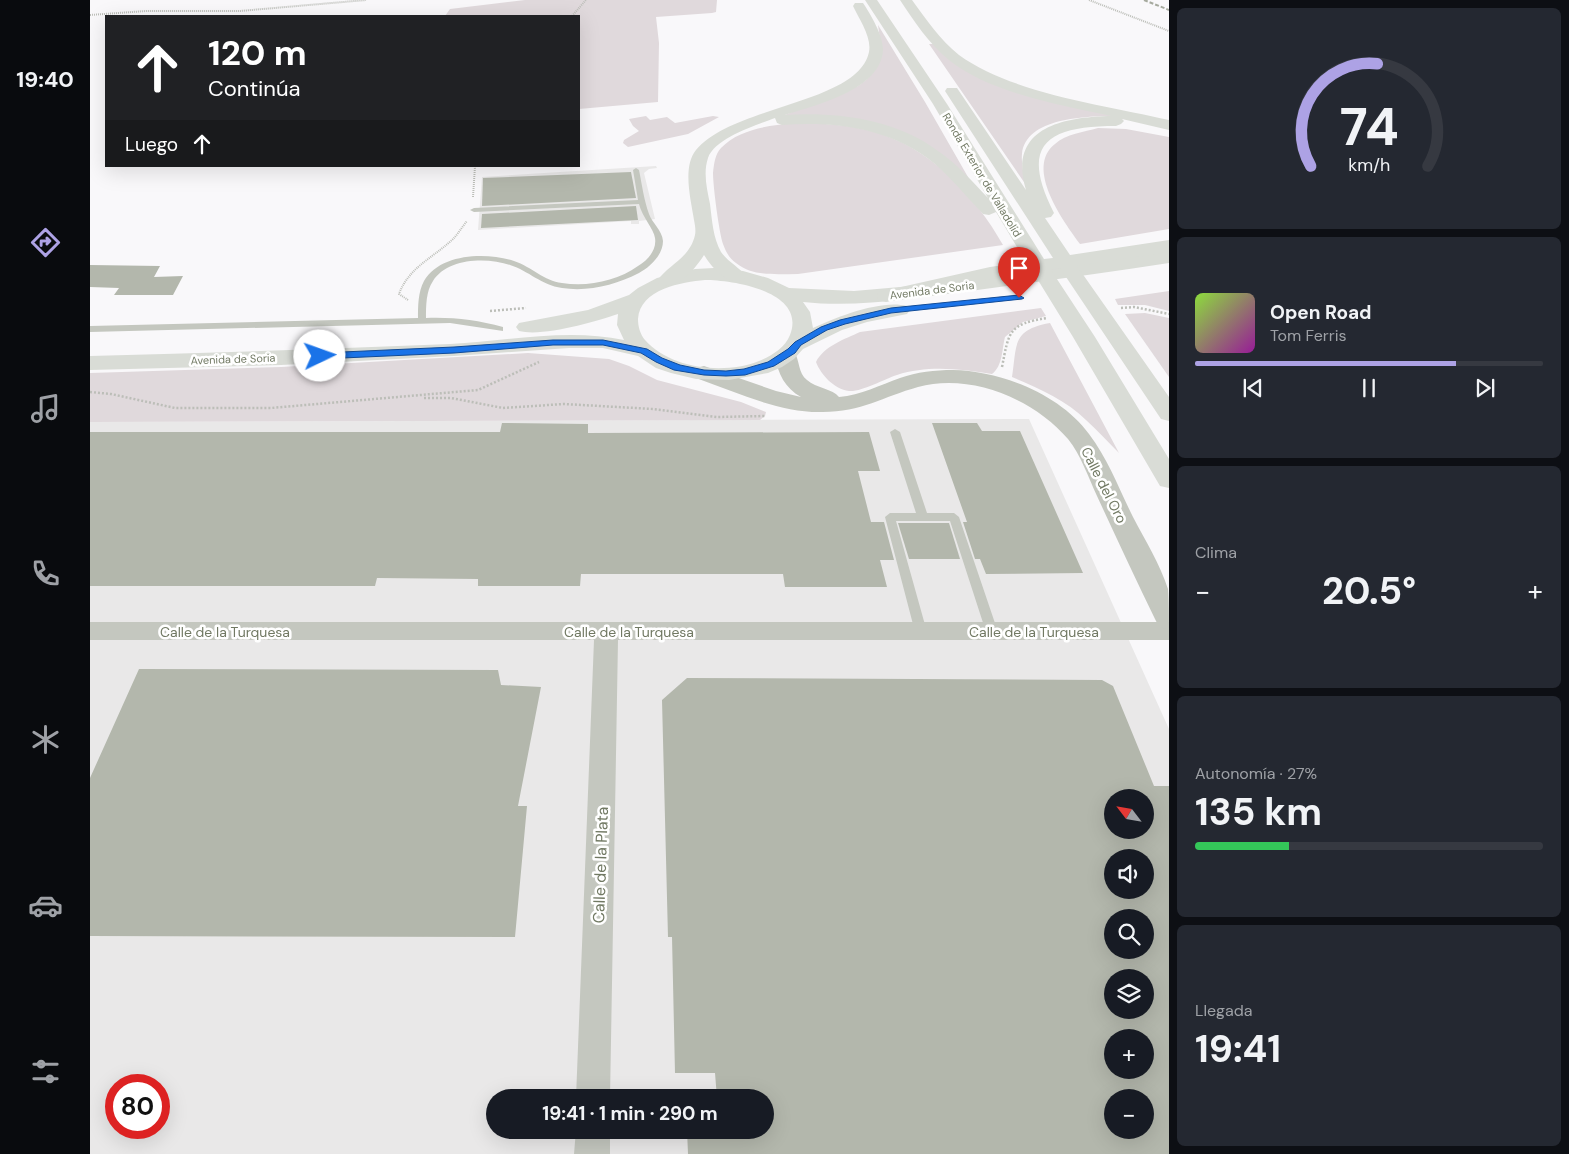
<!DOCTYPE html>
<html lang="es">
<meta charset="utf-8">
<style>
:root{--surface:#171b24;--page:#242831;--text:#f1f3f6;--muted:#9ea1a6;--line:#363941;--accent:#ada2e5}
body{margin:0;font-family:"DM Sans",sans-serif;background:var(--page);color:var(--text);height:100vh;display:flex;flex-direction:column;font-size:19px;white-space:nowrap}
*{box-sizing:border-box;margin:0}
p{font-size:16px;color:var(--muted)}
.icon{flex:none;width:28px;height:28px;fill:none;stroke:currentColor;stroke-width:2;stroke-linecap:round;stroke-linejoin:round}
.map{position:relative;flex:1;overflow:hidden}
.side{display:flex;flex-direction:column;gap:8px;padding:8px;background:#0d0f14;width:400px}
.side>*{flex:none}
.banner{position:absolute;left:15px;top:15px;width:475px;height:152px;border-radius:0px;box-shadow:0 5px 20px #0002;background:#202124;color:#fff;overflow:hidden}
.needle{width:32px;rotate:301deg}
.buttons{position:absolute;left:1014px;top:789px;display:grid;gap:10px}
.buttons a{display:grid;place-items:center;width:50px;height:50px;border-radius:50%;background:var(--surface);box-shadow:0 5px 20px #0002;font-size:25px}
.speed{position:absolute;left:15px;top:1074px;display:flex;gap:10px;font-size:25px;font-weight:700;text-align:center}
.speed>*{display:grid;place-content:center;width:65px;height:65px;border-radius:50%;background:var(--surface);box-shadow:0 5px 20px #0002;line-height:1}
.speed .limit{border:8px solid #d22;background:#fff;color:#111}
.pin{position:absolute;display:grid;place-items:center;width:42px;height:42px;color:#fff;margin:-51px -21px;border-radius:50% 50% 50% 0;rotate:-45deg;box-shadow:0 0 5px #0007}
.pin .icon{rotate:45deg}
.me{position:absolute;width:55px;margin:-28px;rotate:87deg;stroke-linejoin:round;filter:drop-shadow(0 0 4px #0008)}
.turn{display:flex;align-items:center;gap:18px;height:105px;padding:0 20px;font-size:22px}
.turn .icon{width:65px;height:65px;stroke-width:2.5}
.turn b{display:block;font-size:35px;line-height:42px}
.then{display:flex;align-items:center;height:48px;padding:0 20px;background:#0003;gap:10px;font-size:19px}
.big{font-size:38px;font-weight:700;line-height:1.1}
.side .card{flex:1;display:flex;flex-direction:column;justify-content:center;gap:8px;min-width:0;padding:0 18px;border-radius:8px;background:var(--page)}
.side .dial{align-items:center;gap:0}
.dial svg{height:130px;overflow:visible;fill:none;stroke:var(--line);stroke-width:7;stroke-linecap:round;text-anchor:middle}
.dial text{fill:var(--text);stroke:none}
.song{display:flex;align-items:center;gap:15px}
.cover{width:60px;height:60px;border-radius:8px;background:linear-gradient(135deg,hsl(90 70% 55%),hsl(300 70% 35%))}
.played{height:5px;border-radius:2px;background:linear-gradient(90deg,var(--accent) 75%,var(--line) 75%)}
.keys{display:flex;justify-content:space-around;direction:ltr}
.heat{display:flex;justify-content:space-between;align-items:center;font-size:28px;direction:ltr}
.charge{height:8px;border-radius:4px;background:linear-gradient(90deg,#34c759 27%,var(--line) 0)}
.trip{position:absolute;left:396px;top:1089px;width:288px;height:50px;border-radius:25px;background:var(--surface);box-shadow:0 5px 20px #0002;font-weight:700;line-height:50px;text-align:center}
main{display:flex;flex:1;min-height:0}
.menu{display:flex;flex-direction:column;width:90px;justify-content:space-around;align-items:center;background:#090b0e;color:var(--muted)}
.menu .icon{width:35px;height:35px}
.menu .selected{color:var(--accent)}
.menu b{font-size:22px;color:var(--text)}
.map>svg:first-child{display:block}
.built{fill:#e9e8e8;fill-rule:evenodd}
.green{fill:#e0d9dc}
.building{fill:#b3b7ac;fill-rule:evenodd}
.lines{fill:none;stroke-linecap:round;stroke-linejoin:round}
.path-far1{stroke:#bcbeb8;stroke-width:2;stroke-dasharray:1 1;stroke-linecap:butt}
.path{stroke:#bcbeb8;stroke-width:2.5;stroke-dasharray:2 2;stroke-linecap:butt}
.service{fill:#c4c7bf;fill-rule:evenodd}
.minor{fill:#c4c7bf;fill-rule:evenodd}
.tertiary{fill:#c4c7bf;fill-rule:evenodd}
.trunk{fill:#d9dcd6;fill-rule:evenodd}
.motorway{fill:#d9dcd6;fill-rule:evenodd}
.rail{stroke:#a6aa9e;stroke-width:2;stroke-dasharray:4 2;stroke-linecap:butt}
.route{fill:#1a73e8;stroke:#114b97}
.labels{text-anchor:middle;stroke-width:5;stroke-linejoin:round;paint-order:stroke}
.far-street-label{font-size:11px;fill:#717963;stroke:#fff}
.street-label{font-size:14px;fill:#717963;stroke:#fff}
.near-street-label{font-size:16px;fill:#717963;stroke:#fff}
</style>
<main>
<nav class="menu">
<b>19:40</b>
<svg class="icon selected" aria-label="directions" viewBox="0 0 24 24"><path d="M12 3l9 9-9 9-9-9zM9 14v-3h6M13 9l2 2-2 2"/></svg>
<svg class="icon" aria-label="music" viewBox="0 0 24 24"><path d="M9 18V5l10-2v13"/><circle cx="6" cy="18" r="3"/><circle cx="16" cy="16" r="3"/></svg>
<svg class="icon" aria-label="phone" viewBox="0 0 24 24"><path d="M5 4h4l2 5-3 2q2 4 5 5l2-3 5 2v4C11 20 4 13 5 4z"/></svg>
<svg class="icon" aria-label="climate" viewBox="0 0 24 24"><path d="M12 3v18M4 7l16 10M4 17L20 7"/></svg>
<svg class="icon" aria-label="car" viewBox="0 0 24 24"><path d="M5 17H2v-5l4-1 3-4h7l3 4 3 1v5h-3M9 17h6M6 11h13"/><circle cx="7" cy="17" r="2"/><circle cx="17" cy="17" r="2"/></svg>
<svg class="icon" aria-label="filters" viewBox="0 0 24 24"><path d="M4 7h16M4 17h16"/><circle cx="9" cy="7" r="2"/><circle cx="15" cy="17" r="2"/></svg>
</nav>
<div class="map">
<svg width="1079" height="1154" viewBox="0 0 1079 1154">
<rect width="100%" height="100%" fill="#f9f8fa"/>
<!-- built -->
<g class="built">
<path d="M566 166 567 168 559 169 554 173 565 219 549 221V224H541V221L388 230 392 177Z"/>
<path d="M939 419 1079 729V1154H0V422ZM1022 798H1055V830H1022ZM1022 858H1055V890H1022ZM1022 918H1055V950H1022ZM1022 978H1055V1010H1022ZM1022 1038H1055V1070H1022ZM26 1085H69V1128H26ZM405 1098H675V1130H405ZM1022 1098H1055V1130H1022Z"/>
</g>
<!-- green -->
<g class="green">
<path d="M435 0H627L626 12 622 13 566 17 569 43 568 102 489 109V16H355L360 9Z"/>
<path d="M788 25 835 102 882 184 802 129 687 118 768 86C793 70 792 52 788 25Z"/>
<path d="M839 44H845L889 75 1037 116C1008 116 936 114 932 154 931 164 934 175 936 185Z"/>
<path d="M556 116 560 120 577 117 585 123 623 116 629 117 598 134 538 147 533 143 534 140 549 131 543 126 539 119Z"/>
<path d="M702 123C728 123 756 124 781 131 839 146 885 195 913 245L708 274C687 274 663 277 646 263 639 258 636 252 633 244 629 232 623 186 623 173 624 164 625 154 631 148 649 129 678 126 702 123Z"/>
<path d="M1008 128 1036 129 1079 137V229L990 244C974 222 934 168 965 144 976 134 994 132 1008 128Z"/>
<path d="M1079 291V311L1055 305H1028L1025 299Z"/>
<path d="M951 308 956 316 933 322 915 337C912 348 913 366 902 374 870 369 838 365 807 375 794 379 772 392 759 391 744 389 731 375 726 362 734 346 755 339 770 332Z"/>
<path d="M1055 313 1079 318V377L1035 314Z"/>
<path d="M960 323 1029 453C1018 442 1008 431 996 420 976 400 948 388 922 377 927 344 922 330 960 323Z"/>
<path d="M438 353 519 359 539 366 567 380 651 402 676 412 675 416 670 420 0 422V373L191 367Z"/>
</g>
<!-- building -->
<g class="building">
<path d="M541 172 546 198 392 206 393 178Z"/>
<path d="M546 206 548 220 391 228 392 214Z"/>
<path d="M0 265 70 266 64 277 93 276 83 295H24L29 288 0 287Z"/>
<path d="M412 423 498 424V433L779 432 790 471H768L781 522H794L804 560H790L797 587H695L693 574H491L490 586H388V579L287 578 285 586H0V432H410Z"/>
<path d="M842 423H887L892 431H930L993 573 896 574 890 559H885L873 522H877Z"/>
<path d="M808 523H859L870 559H819Z"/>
<path d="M49 669 408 670 411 685 451 687 428 806H437L425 937 0 936V778Z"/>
<path d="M597 678 1012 680 1023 686 1064 786H1079V1154H598L597 1130H675V1098H627L625 1073H585L582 937H578L572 700ZM1022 798H1055V830H1022ZM1022 858H1055V890H1022ZM1022 918H1055V950H1022ZM1022 978H1055V1010H1022ZM1022 1038H1055V1070H1022ZM1022 1098H1055V1130H1022Z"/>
</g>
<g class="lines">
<!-- path-far1 -->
<g class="path-far1">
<path d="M999 0 1079 31"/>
<path d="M0 15 56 11H150L276 0"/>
<path d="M482 16 496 0"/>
<path d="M383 197 385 166"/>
<path d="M318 300 309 294C319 267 343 258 363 239 368 234 372 227 377 221"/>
</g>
<!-- path -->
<g class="path">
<path d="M1031 308 1044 307 1079 314"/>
<path d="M400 311 436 308"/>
<path d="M912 367C919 332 918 324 957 318"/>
<path d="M0 392 21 394 85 408H181L388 390 449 362"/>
<path d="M334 398H361L413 408 474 404 563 409 627 417 676 416"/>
</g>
<!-- service -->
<g class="service">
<path d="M546 168 549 170C552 185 554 200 559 214 562 223 572 230 573 241 573 255 560 267 549 273 526 285 498 292 472 288 451 285 439 271 420 265 397 257 357 258 343 281 336 291 336 306 336 318 363 317 387 320 413 327V331L360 323 0 332V326L328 318C328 306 328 292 334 281 350 253 397 252 424 261 442 267 454 281 472 283 498 287 527 281 548 266 558 260 567 250 565 238 564 229 552 217 549 204L384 212 380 210 384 208 548 200 543 170Z"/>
<path d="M805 429 810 432 837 513H864L869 517 908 632 906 635H898L896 632 860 521H806L837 632 835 635H827L825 632 795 517 800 513H826L800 432Z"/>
</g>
<!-- minor -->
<g class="minor">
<path d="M0 622H1079V640H528L520 1098H486L504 640H0Z"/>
<path d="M486 1130H520V1154H484Z"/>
</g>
<!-- tertiary -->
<path class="tertiary" d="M696 350 704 351C710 361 708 373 717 380 726 388 743 389 749 397 771 395 790 385 810 378 827 372 845 370 863 370 911 371 970 394 999 434 1018 459 1029 489 1043 517 1055 540 1070 564 1078 589 1079 600 1079 618 1079 630L1069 627 1065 619C1045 578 1026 537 1007 496 998 477 991 455 978 439 943 398 880 373 828 387 792 397 770 413 729 412 687 412 646 392 606 378L603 373 606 368 614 366 686 391 711 397C695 388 688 374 685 356L688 351Z"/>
<!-- trunk -->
<path class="trunk" d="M1079 251V263C1013 273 946 282 880 291 825 298 768 308 713 302L720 312 723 328C746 317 792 299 817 306L820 310 817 314 777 322 752 330 713 349 704 359 692 367 678 373 639 380 606 379 581 373 566 368 548 356 513 348H479L364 356 191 365 0 370V356C120 353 240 349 360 344 417 341 478 328 534 340L527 325 528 314C504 322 453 337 429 331L426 327 429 323 498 310 539 295 548 288 567 278 605 269 624 268 653 271 678 278 699 288 764 291 833 285ZM615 280C642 280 717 291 700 335 695 348 681 356 669 361 634 375 581 369 555 340 550 334 548 326 548 319 550 289 592 282 615 280Z"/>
<!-- motorway -->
<path class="motorway" d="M775 0H787L857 104 954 259 963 258 855 91 857 88H867L936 190C917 127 974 117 1021 116 970 105 900 93 859 60 839 44 824 21 810 0H822C836 19 850 40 869 55 923 94 1015 105 1079 120V130L1032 119 1034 121 1031 124 1026 126C959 126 928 143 964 213L961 217 955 218 980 255 1079 240V252L987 266 1079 397V421L1071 419 970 268 961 270 1005 337 1079 459V488L1070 486 983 337 943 272 900 279 796 302 789 300 786 296 789 292 900 267 936 262 906 212 899 215 893 214C877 197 862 179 845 164 801 128 746 121 692 125L687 123 685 118C667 125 625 138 618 158 613 173 617 189 620 204 622 220 623 238 631 252 638 262 649 267 656 276L653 280C636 284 623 269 614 255 605 269 588 290 570 285L567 281C579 264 600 258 605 235 606 231 605 225 604 220 601 200 592 167 606 150 643 105 768 104 779 52 782 37 769 19 763 6L765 3H773C781 15 793 35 793 50 791 90 726 105 695 115 748 112 805 119 848 151 867 164 883 182 898 198L843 104Z"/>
<!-- rail -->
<path class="rail" d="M1054 0 1079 10"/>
</g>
<!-- route -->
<path class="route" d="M929 295 934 298 932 299 801 313 755 324 737 330 711 345 705 353 684 366 655 375 636 376 614 375 584 370 566 362 551 353 513 345H463L364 353 230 359 225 356 230 353 364 347 463 340H513L557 349 572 358 590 365 614 370 636 371 654 369 678 362 698 349 705 342 731 327 750 320 801 308Z"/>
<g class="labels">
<!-- far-street labels -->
<g class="far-street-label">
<text transform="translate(892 175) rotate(59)" y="4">Ronda Exterior de Valladolid</text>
<text transform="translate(842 290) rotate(-7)" y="4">Avenida de Soria</text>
<text transform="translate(143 359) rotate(-2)" y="4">Avenida de Soria</text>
</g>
<!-- street labels -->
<g class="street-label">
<text transform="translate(1014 485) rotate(63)" y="5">Calle del Oro</text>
<text x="135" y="637">Calle de la Turquesa</text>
<text x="539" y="637">Calle de la Turquesa</text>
<text x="944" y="637">Calle de la Turquesa</text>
</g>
<!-- near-street labels -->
<g class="near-street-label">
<text transform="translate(510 865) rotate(-88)" y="6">Calle de la Plata</text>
</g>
</g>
</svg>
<div class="buttons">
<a><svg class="needle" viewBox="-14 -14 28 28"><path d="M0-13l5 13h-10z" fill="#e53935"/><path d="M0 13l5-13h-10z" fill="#9ea1a6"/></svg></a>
<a><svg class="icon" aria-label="sound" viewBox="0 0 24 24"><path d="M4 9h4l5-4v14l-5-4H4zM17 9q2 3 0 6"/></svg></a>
<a><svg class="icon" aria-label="search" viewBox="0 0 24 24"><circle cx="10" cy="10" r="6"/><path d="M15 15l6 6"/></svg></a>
<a><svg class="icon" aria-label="layers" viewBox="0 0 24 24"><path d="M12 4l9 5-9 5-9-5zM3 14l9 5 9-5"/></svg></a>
<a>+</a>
<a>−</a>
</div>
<div class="speed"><div class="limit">80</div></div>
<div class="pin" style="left:929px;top:298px;background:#d93025"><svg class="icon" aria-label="arrive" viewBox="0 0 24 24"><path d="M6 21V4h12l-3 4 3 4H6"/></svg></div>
<svg class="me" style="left:230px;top:356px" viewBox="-20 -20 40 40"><circle r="19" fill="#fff"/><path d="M0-13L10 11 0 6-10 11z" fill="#1a73e8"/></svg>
<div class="trip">19:41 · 1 min · 290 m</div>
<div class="banner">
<div class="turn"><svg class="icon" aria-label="ahead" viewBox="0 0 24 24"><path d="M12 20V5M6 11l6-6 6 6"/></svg><div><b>120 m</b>Continúa</div></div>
<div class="then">Luego<svg class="icon" aria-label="ahead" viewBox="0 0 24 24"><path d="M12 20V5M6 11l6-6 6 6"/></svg></div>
</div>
</div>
<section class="side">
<div class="card dial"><svg viewBox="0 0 100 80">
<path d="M14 69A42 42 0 1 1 86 69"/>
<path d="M14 69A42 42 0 0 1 55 6" stroke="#ada2e5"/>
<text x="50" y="56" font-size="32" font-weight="700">74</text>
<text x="50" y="72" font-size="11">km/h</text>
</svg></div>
<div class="card">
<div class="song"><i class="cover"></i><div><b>Open Road</b><p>Tom Ferris</p></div></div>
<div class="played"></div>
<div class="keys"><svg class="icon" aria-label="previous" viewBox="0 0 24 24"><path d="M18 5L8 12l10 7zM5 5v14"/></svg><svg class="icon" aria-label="pause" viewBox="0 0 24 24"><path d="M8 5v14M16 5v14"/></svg><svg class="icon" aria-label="next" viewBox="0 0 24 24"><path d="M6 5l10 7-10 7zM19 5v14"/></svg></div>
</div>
<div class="card"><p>Clima</p>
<div class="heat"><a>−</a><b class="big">20.5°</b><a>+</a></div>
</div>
<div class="card"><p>Autonomía · 27%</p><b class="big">135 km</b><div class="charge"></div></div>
<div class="card"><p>Llegada</p><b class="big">19:41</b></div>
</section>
</main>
